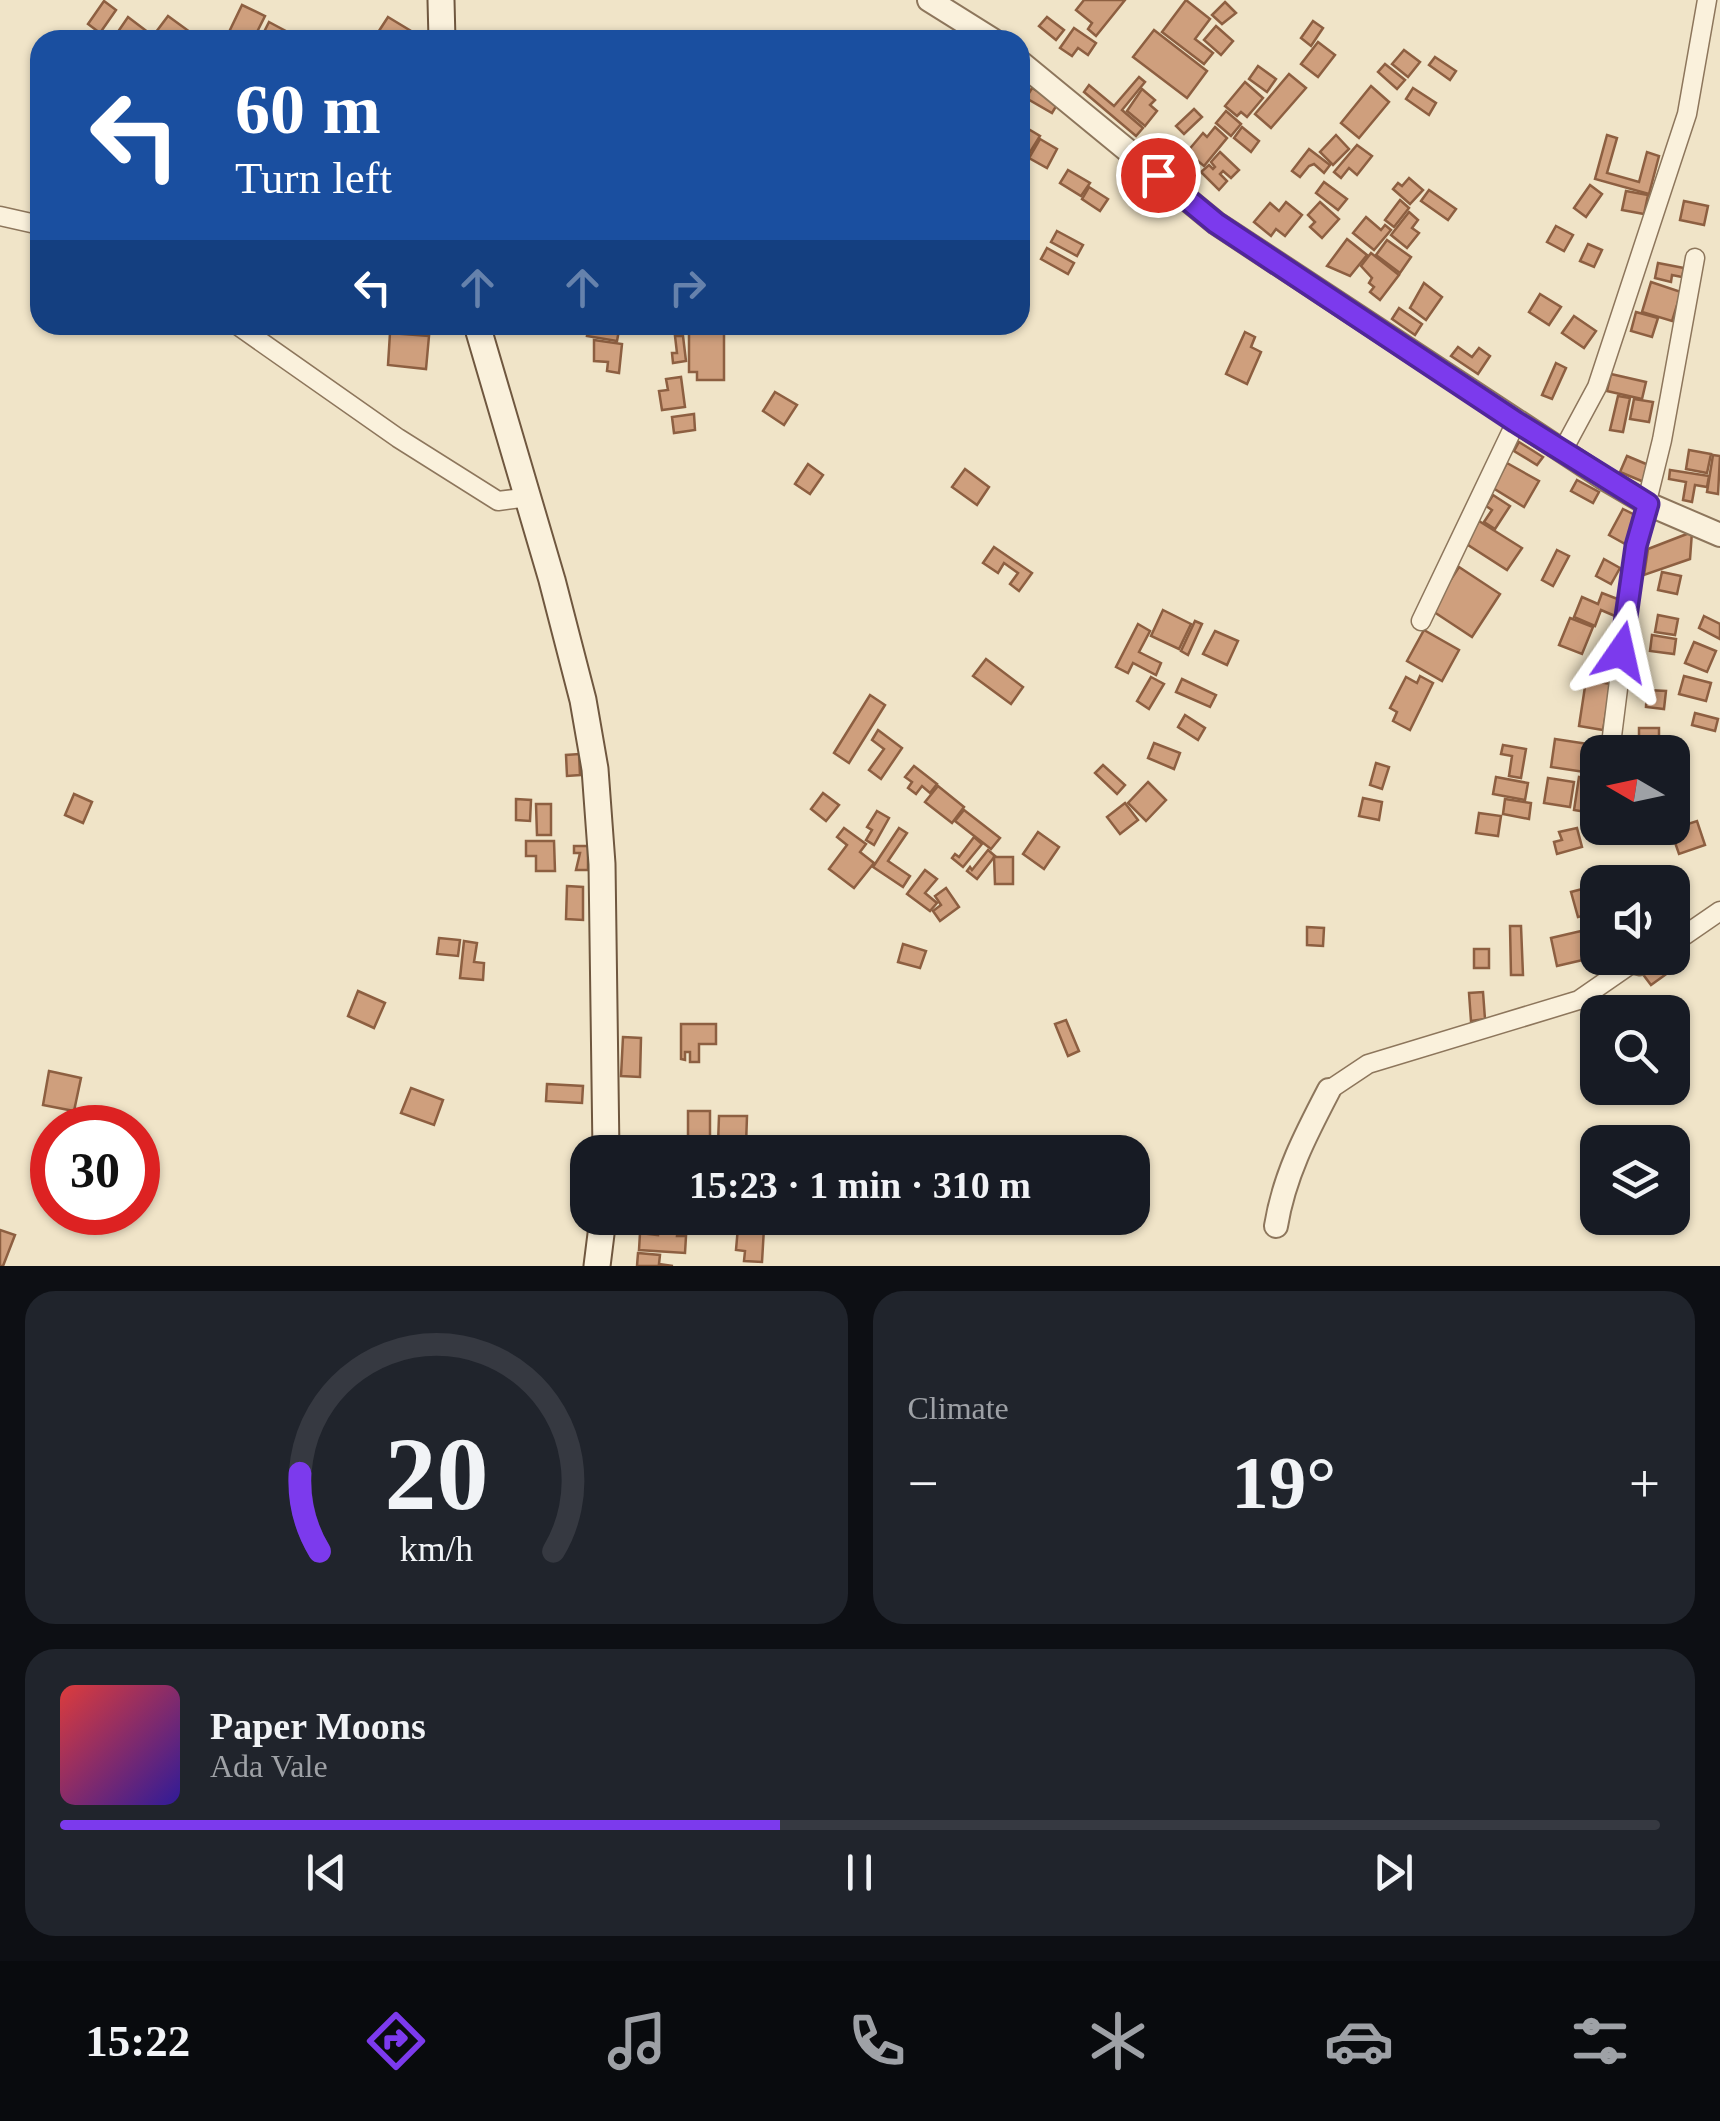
<!DOCTYPE html>
<meta charset="utf-8">
<style>
:root{--surface:#171b24;--page:#20242c;--text:#f1f3f6;--muted:#9ea1a6;--line:#363941;--accent:#7c3aed}
body{margin:0;font-family:Georgia,serif;background:var(--page);color:var(--text);height:100vh;display:flex;flex-direction:column;font-size:38px;white-space:nowrap}
*{box-sizing:border-box;margin:0}
p{font-size:32px;color:var(--muted)}
.icon{flex:none;width:55px;height:55px;fill:none;stroke:currentColor;stroke-width:2;stroke-linecap:round;stroke-linejoin:round}
.map{position:relative;height:1266px;overflow:hidden}
.side{display:flex;flex-direction:column;gap:25px;padding:25px;background:#0d0f14;flex:1}
.side>*{flex:none}
.top-card{position:absolute;left:30px;top:30px;width:1000px;height:305px;border-radius:30px;box-shadow:0 2px 8px #0004;background:#1a4fa0;color:#fff;overflow:hidden}
.needle{width:65px;rotate:279deg}
.fabs{position:absolute;left:1580px;top:735px;display:grid;gap:20px}
.fabs a{display:grid;place-items:center;width:110px;height:110px;border-radius:20px;background:var(--surface);box-shadow:0 2px 8px #0004;font-size:50px}
.speed{position:absolute;left:30px;top:1105px;display:flex;gap:20px;font-size:50px;font-weight:700;text-align:center}
.speed>*{display:grid;place-content:center;width:130px;height:130px;border-radius:50%;background:var(--surface);box-shadow:0 2px 8px #0004;line-height:1}
.speed .limit{border:15px solid #d22;background:#fff;color:#111}
.pin{position:absolute;display:grid;place-items:center;width:85px;height:85px;color:#fff;margin:-42px;border:5px solid #fff;border-radius:50%;box-shadow:0 2px 10px #0007}
.me{position:absolute;width:110px;margin:-55px;rotate:11deg;stroke-linejoin:round;filter:drop-shadow(0 0 8px #0008)}
.turn{display:flex;align-items:center;gap:35px;height:210px;padding:0 40px;font-size:45px}
.turn .icon{width:130px;height:130px;stroke-width:2.5}
.turn b{display:block;font-size:70px;line-height:85px}
.lanes{display:flex;align-items:center;height:95px;padding:0 40px;background:#0003;justify-content:center;gap:50px;direction:ltr}
.lanes .off{opacity:.35}
.big{font-size:75px;font-weight:800;line-height:1.1}
.side .tile{flex:1;display:flex;flex-direction:column;justify-content:center;gap:15px;min-width:0;padding:0 35px;border-radius:30px;background:var(--page)}
.side .dial{align-items:center;gap:0}
.dial svg{height:260px;overflow:visible;fill:none;stroke:var(--line);stroke-width:7;stroke-linecap:round;text-anchor:middle}
.dial text{fill:var(--text);stroke:none}
.song{display:flex;align-items:center;gap:30px}
.cover{width:120px;height:120px;border-radius:15px;background:linear-gradient(135deg,hsl(0 70% 55%),hsl(250 70% 35%))}
.played{height:10px;border-radius:5px;background:linear-gradient(90deg,var(--accent) 45%,var(--line) 45%)}
.keys{display:flex;justify-content:space-around;direction:ltr}
.heat{display:flex;justify-content:space-between;align-items:center;font-size:55px;direction:ltr}
.side .tiles{flex:1;display:grid;gap:25px;grid-template-columns:1fr 1fr}
.tile:last-child{grid-column:span 2}
.trip{position:absolute;left:570px;top:1135px;width:580px;height:100px;border-radius:30px;background:var(--surface);box-shadow:0 2px 8px #0004;font-weight:800;line-height:100px;text-align:center}
.dock{display:flex;height:160px;justify-content:space-around;align-items:center;background:#090b0e;color:var(--muted)}
.dock .icon{width:70px;height:70px}
.dock .current{color:var(--accent)}
.dock b{font-size:45px;color:var(--text)}
.map>svg:first-child{display:block}
.building{fill:#cf9f7d;stroke:#8d5f41;stroke-width:2.5}
.lines{fill:none;stroke-linecap:round;stroke-linejoin:round}
.minor-casing{stroke:#8d765c;stroke-width:21}
.tertiary-casing{stroke:#8d765c;stroke-width:26}
.secondary-casing{stroke:#6f573f;stroke-width:29}
.minor{stroke:#faf1dc;stroke-width:18}
.tertiary{stroke:#faf1dc;stroke-width:22}
.secondary{stroke:#faf1dc;stroke-width:25}
.route-casing{stroke:#51269a;stroke-width:25}
.route{stroke:#7c3aed;stroke-width:18}
</style>
<div class="map">
<svg width="1720" height="1266" viewBox="0 0 1720 1266">
<rect width="100%" height="100%" fill="#f0e4c8"/>
<!-- building -->
<g class="building">
<path d="M1084 0H1125L1096 36 1088 29 1092 23 1076 10Z"/>
<path d="M1186 0 1210 19 1195 39 1213 53 1204 64 1162 32Z"/>
<path d="M104 1 116 10 100 33 88 24Z"/>
<path d="M1225 2 1236 13 1222 24 1212 15Z"/>
<path d="M242 5 265 16 253 40 229 32Z"/>
<path d="M168 16 190 32 185 40 113 39 128 17 153 36Z"/>
<path d="M388 17 411 31 406 40 375 37Z"/>
<path d="M1047 17 1064 30 1056 40 1039 26Z"/>
<path d="M1313 21 1323 28 1311 46 1301 38Z"/>
<path d="M269 22 295 36 292 40H260Z"/>
<path d="M1216 26 1233 41 1221 55 1204 40Z"/>
<path d="M1074 28 1096 43 1088 55 1078 48 1072 56 1060 48Z"/>
<path d="M1154 30 1207 71 1187 98 1133 57Z"/>
<path d="M1318 42 1335 55 1318 77 1301 64Z"/>
<path d="M1404 50 1420 62 1408 77 1392 64Z"/>
<path d="M1435 57 1456 71 1450 80 1429 65Z"/>
<path d="M1385 64 1405 80 1397 89 1378 72Z"/>
<path d="M1258 66 1276 79 1267 92 1249 79Z"/>
<path d="M1289 74 1306 88 1271 128 1255 114Z"/>
<path d="M1139 77 1145 82 1122 110 1143 128 1136 136 1084 92 1089 85 1114 106Z"/>
<path d="M1245 82 1263 98 1247 117 1241 112 1237 116 1225 106Z"/>
<path d="M1371 86 1389 102 1359 138 1341 123Z"/>
<path d="M1032 88 1058 103 1052 113 1026 98Z"/>
<path d="M1413 88 1436 103 1429 115 1406 99Z"/>
<path d="M1142 89 1155 100 1150 105 1157 111 1145 126 1127 111Z"/>
<path d="M1194 109 1202 117 1184 134 1176 126Z"/>
<path d="M1226 111 1241 124 1231 136 1216 123Z"/>
<path d="M1020 124 1040 136 1027 157 1020 152Z"/>
<path d="M1215 127 1227 138 1204 166 1187 152 1203 133 1207 137Z"/>
<path d="M1242 127 1259 141 1251 152 1234 138Z"/>
<path d="M1336 135 1349 149 1333 165 1320 152Z"/>
<path d="M1607 135 1617 138 1607 173 1639 182 1647 152 1659 156 1649 194 1595 179Z"/>
<path d="M1040 139 1057 149 1047 168 1029 158Z"/>
<path d="M1357 145 1372 156 1357 175 1349 168 1341 178 1334 172Z"/>
<path d="M1309 149 1330 165 1324 173 1314 164 1309 166 1300 177 1292 171Z"/>
<path d="M1220 152 1239 170 1231 178 1223 171 1220 174 1227 181 1219 190 1201 172 1209 165 1213 169 1215 167 1211 162Z"/>
<path d="M1068 170 1090 183 1081 196 1060 183Z"/>
<path d="M1409 178 1423 190 1410 204 1393 189 1398 183 1402 186Z"/>
<path d="M1324 182 1347 199 1338 210 1316 193Z"/>
<path d="M1590 185 1602 194 1586 217 1574 208Z"/>
<path d="M1089 187 1108 199 1100 211 1082 199Z"/>
<path d="M1429 190 1456 209 1448 220 1421 201Z"/>
<path d="M1626 191 1648 195 1644 214 1622 210Z"/>
<path d="M1400 200 1409 208 1394 227 1385 220Z"/>
<path d="M1684 201 1708 206 1704 225 1680 220Z"/>
<path d="M1286 202 1302 215 1285 236 1276 229 1271 236 1254 222 1270 203 1279 211Z"/>
<path d="M1320 202 1339 219 1322 238 1310 227 1315 222 1308 215Z"/>
<path d="M1409 212 1418 220 1412 228 1419 233 1407 248 1391 235Z"/>
<path d="M1366 217 1381 230 1385 225 1391 230 1374 250 1353 233Z"/>
<path d="M1556 226 1573 235 1564 251 1547 242Z"/>
<path d="M1057 231 1083 245 1077 256 1051 242Z"/>
<path d="M1347 239 1367 255 1350 276 1327 266Z"/>
<path d="M1387 240 1411 257 1400 273 1376 255Z"/>
<path d="M1588 244 1602 250 1594 267 1580 261Z"/>
<path d="M1047 248 1074 263 1068 274 1041 259Z"/>
<path d="M1371 253 1399 275 1380 300 1370 292 1374 287 1369 283 1372 278 1361 266Z"/>
<path d="M1658 263 1684 268 1682 277 1672 275 1671 282 1655 278Z"/>
<path d="M1651 282 1681 292 1672 321 1642 312Z"/>
<path d="M1424 283 1442 297 1426 320 1410 308Z"/>
<path d="M1540 294 1561 307 1549 325 1529 312Z"/>
<path d="M1399 308 1422 324 1415 335 1392 319Z"/>
<path d="M1636 312 1658 318 1652 337 1631 331Z"/>
<path d="M1574 316 1596 331 1584 348 1562 333Z"/>
<path d="M589 325H606V328L619 330 617 341 587 336Z"/>
<path d="M689 325H724V380H697V372H689Z"/>
<path d="M1245 332 1255 337 1251 347 1261 352 1247 384 1226 374Z"/>
<path d="M390 333 429 336 426 369 388 365Z"/>
<path d="M675 336H683L686 361 673 363 672 353H677Z"/>
<path d="M594 340 622 344 619 373 607 371 608 362 594 361Z"/>
<path d="M1458 347 1472 357 1479 348 1490 356 1478 374 1451 356Z"/>
<path d="M1556 363 1566 368 1552 399 1542 395Z"/>
<path d="M1611 374 1646 382 1642 399 1607 391Z"/>
<path d="M681 377 685 407 662 410 659 391 668 390 666 379Z"/>
<path d="M775 392 797 405 784 425 763 411Z"/>
<path d="M1618 396 1630 398 1623 432 1610 430Z"/>
<path d="M1634 399 1653 402 1649 422 1630 419Z"/>
<path d="M694 414 695 430 674 433 672 417Z"/>
<path d="M1519 442 1543 457 1537 465 1514 451Z"/>
<path d="M1689 450 1711 454 1707 473 1686 469Z"/>
<path d="M1713 455 1720 456 1718 494 1707 492Z"/>
<path d="M1627 456 1651 466 1644 482 1620 472Z"/>
<path d="M1507 463 1539 481 1524 507 1493 488Z"/>
<path d="M808 464 823 475 810 494 795 484Z"/>
<path d="M965 469 989 487 977 505 952 487Z"/>
<path d="M1670 470 1709 476 1707 487 1695 485 1692 502 1683 500 1686 482 1669 479Z"/>
<path d="M1577 480 1599 492 1593 503 1571 491Z"/>
<path d="M1493 495 1510 506 1495 529 1484 522 1492 510 1486 506Z"/>
<path d="M1623 509 1641 518 1627 545 1609 535Z"/>
<path d="M1479 521 1522 548 1507 570 1465 543Z"/>
<path d="M1692 532 1690 559 1644 575 1648 549Z"/>
<path d="M994 547 1032 573 1019 591 1010 584 1018 573 1004 563 998 573 983 563Z"/>
<path d="M1557 550 1569 556 1553 586 1542 580Z"/>
<path d="M1604 559 1620 568 1611 584 1596 576Z"/>
<path d="M1459 567 1500 594 1472 637 1431 610Z"/>
<path d="M1662 572 1681 576 1677 594 1658 590Z"/>
<path d="M1602 593 1628 603 1622 619 1601 610 1595 626 1574 617 1582 597 1598 604Z"/>
<path d="M1163 610 1191 624 1179 649 1151 636Z"/>
<path d="M1658 615 1678 619 1675 635 1655 632Z"/>
<path d="M1704 616 1720 624V639L1699 628Z"/>
<path d="M1570 618 1593 627 1582 654 1559 645Z"/>
<path d="M1195 621 1202 624 1188 655 1181 651Z"/>
<path d="M1138 624 1150 631 1139 652 1161 663 1156 675 1133 663 1128 673 1116 667Z"/>
<path d="M1424 630 1459 650 1442 681 1407 661Z"/>
<path d="M1215 631 1238 641 1227 665 1203 654Z"/>
<path d="M1652 635 1676 639 1674 654 1650 651Z"/>
<path d="M1694 642 1716 651 1707 672 1685 663Z"/>
<path d="M986 659 1023 687 1011 704 973 676Z"/>
<path d="M1420 676 1433 683 1410 730 1393 721 1397 712 1390 708 1406 677 1417 683Z"/>
<path d="M1684 676 1711 683 1706 701 1679 694Z"/>
<path d="M1151 677 1164 684 1149 709 1137 701Z"/>
<path d="M1182 679 1216 695 1210 707 1176 692Z"/>
<path d="M1586 680 1611 684 1603 730 1579 726Z"/>
<path d="M1647 690 1666 691 1664 709 1646 707Z"/>
<path d="M870 695 885 705 849 763 834 753Z"/>
<path d="M1695 713 1718 719 1715 731 1692 725Z"/>
<path d="M1185 715 1205 728 1198 740 1178 727Z"/>
<path d="M1639 728H1659V737L1669 738V750L1639 749Z"/>
<path d="M878 730 902 748 881 779 869 770 884 749 872 740Z"/>
<path d="M1555 739 1601 746 1598 752V774L1551 767Z"/>
<path d="M1154 743 1180 753 1174 769 1148 758Z"/>
<path d="M1503 745 1526 749 1521 778 1509 776 1512 756 1501 754Z"/>
<path d="M579 754 580 775 567 776 566 755Z"/>
<path d="M1376 763 1389 767 1382 789 1370 785Z"/>
<path d="M1103 765 1125 785 1117 794 1095 773Z"/>
<path d="M914 766 937 784 930 793 922 786 916 794 908 788 912 782 905 777Z"/>
<path d="M1672 768H1683V799L1672 800Z"/>
<path d="M1496 777 1528 783 1525 800 1493 794Z"/>
<path d="M1579 777 1598 780V814L1574 810Z"/>
<path d="M1548 778 1574 782 1570 807 1544 803Z"/>
<path d="M1148 782 1166 800 1146 821 1128 803Z"/>
<path d="M938 786 964 807 952 823 925 802Z"/>
<path d="M823 793 839 805 826 821 811 809Z"/>
<path d="M74 794 92 802 83 823 65 815Z"/>
<path d="M1363 798 1382 802 1379 820 1359 816Z"/>
<path d="M516 799 531 800 530 821 516 820Z"/>
<path d="M1505 799 1531 803 1529 819 1503 814Z"/>
<path d="M1125 803 1138 820 1120 834 1107 817Z"/>
<path d="M536 804H551V835H537Z"/>
<path d="M964 810 1000 838 991 849 955 821Z"/>
<path d="M877 811 889 818 874 845 866 840 872 830 867 827Z"/>
<path d="M1479 813 1501 816 1498 836 1476 833Z"/>
<path d="M1682 817 1685 825 1697 821 1705 845 1679 854 1670 828 1672 821Z"/>
<path d="M844 828 866 844 860 852 874 863 854 888 829 869 847 845 837 837Z"/>
<path d="M899 828 907 833 888 861 910 876 903 887 873 867Z"/>
<path d="M1577 828 1582 847 1557 854 1554 842 1562 840 1559 832Z"/>
<path d="M1038 832 1059 847 1044 869 1023 854Z"/>
<path d="M974 837 982 844 963 867 952 858 955 854 959 857Z"/>
<path d="M526 841H554L555 871H536V856H526Z"/>
<path d="M574 846H588V870H576L580 853H574Z"/>
<path d="M988 850 995 856 977 879 967 871 970 867 972 870Z"/>
<path d="M994 857H1013V884H995Z"/>
<path d="M925 870 937 879 925 893 937 903 930 911 907 894Z"/>
<path d="M1597 885 1598 912 1578 917 1571 892Z"/>
<path d="M567 886 583 887V920L566 919Z"/>
<path d="M946 888 959 907 940 921 933 911 941 905 935 896Z"/>
<path d="M1510 926H1521L1523 975H1511Z"/>
<path d="M1307 927 1324 928 1323 946 1307 945Z"/>
<path d="M1581 931 1587 959 1557 966 1551 938Z"/>
<path d="M439 938 460 940 458 956 437 954Z"/>
<path d="M464 941 477 943 474 962 484 963 483 980 460 978Z"/>
<path d="M903 944 926 951 920 968 898 962Z"/>
<rect x="1474" y="949" width="15" height="19"/>
<path d="M1675 950 1683 962 1651 985 1642 973 1665 958H1672Z"/>
<path d="M358 991 385 1003 374 1028 348 1016Z"/>
<path d="M1483 992 1485 1019 1471 1021 1469 993Z"/>
<path d="M1066 1020 1079 1051 1068 1056 1055 1024Z"/>
<path d="M681 1024H716V1044H699V1062H690V1052H685V1060L681 1059Z"/>
<path d="M623 1037 641 1038 640 1077 621 1076Z"/>
<path d="M49 1071 81 1078 74 1111 43 1105Z"/>
<path d="M547 1084 583 1086 582 1103 546 1101Z"/>
<path d="M411 1088 443 1100 434 1125 401 1113Z"/>
<rect x="688" y="1111" width="22" height="34"/>
<path d="M719 1116H747L746 1145 718 1144Z"/>
<path d="M659 1225 678 1226 677 1236H686L685 1253 639 1250 640 1233 658 1235Z"/>
<path d="M738 1227 764 1228 762 1262 744 1261 745 1251 736 1250Z"/>
<path d="M0 1230 15 1235 3 1266H0Z"/>
<path d="M638 1253 660 1255 659 1264 673 1266H637Z"/>
</g>
<g class="lines">
<!-- minor casing -->
<g class="minor-casing">
<g id="minor">
<path d="M0 216 40 225"/>
<path d="M237 325 398 438 498 501 529 497"/>
<path d="M1562 452 1597 387 1687 114 1707 0"/>
<path d="M1421 621 1516 422"/>
<path d="M1610 752 1636 546 1662 440 1695 258"/>
<path d="M1672 944 1720 911"/>
<path d="M1329 1090 1368 1064 1579 1000 1631 964 1640 966 1652 958"/>
</g>
</g>
<!-- tertiary casing -->
<g class="tertiary-casing">
<g id="tertiary">
<path d="M929 0 993 40"/>
<path d="M1020 62 1216 223 1602 477 1648 504 1720 535"/>
<path d="M1276 1226C1284 1176 1306 1134 1329 1090"/>
</g>
</g>
<!-- secondary casing -->
<g class="secondary-casing">
<g id="secondary">
<path d="M441 0 442 40"/>
<path d="M477 325 552 580 583 700 595 769 602 864 606 1152"/>
<path d="M597 1266 603 1218"/>
</g>
</g>
<!-- minor -->
<use href="#minor" class="minor"/>
<!-- tertiary -->
<use href="#tertiary" class="tertiary"/>
<!-- secondary -->
<use href="#secondary" class="secondary"/>
</g>
<g class="lines">
<!-- route casing -->
<g class="route-casing">
<path id="route" d="M1158 175 1216 223 1516 422 1648 504 1636 546 1621 652"/>
</g>
<!-- route -->
<use href="#route" class="route"/>
</g>
</svg>
<div class="fabs">
<a><svg class="needle" viewBox="-14 -14 28 28"><path d="M0-13l5 13h-10z" fill="#e53935"/><path d="M0 13l5-13h-10z" fill="#9ea1a6"/></svg></a>
<a><svg class="icon" aria-label="sound" viewBox="0 0 24 24"><path d="M4 9h4l5-4v14l-5-4H4zM17 9q2 3 0 6"/></svg></a>
<a><svg class="icon" aria-label="search" viewBox="0 0 24 24"><circle cx="10" cy="10" r="6"/><path d="M15 15l6 6"/></svg></a>
<a><svg class="icon" aria-label="layers" viewBox="0 0 24 24"><path d="M12 4l9 5-9 5-9-5zM3 14l9 5 9-5"/></svg></a>
</div>
<div class="speed"><div class="limit">30</div></div>
<div class="pin" style="left:1158px;top:175px;background:#d93025"><svg class="icon" aria-label="arrive" viewBox="0 0 24 24"><path d="M6 21V4h12l-3 4 3 4H6"/></svg></div>
<svg class="me" style="left:1621px;top:652px" viewBox="-20 -20 40 40"><path d="M0-17L14 15 0 8-14 15z" fill="#7c3aed" stroke="#fff" stroke-width="4"/></svg>
<div class="trip">15:23 · 1 min · 310 m</div>
<div class="top-card">
<div class="turn"><svg class="icon" aria-label="left" viewBox="0 0 24 24"><path d="M17 20v-9H6M10 6l-5 5 5 5"/></svg><div><b>60 m</b>Turn left</div></div>
<div class="lanes"><svg class="icon" aria-label="left" viewBox="0 0 24 24"><path d="M17 20v-9H6M10 6l-5 5 5 5"/></svg><svg class="icon off" aria-label="ahead" viewBox="0 0 24 24"><path d="M12 20V5M6 11l6-6 6 6"/></svg><svg class="icon off" aria-label="ahead" viewBox="0 0 24 24"><path d="M12 20V5M6 11l6-6 6 6"/></svg><svg class="icon off" aria-label="right" viewBox="0 0 24 24"><path d="M7 20v-9h11M14 6l5 5-5 5"/></svg></div>
</div>
</div>
<section class="side">
<div class="tiles">
<div class="tile dial"><svg viewBox="0 0 100 80">
<path d="M14 69A42 42 0 1 1 86 69"/>
<path d="M14 69A42 42 0 0 1 8 45" stroke="#7c3aed"/>
<text x="50" y="56" font-size="32" font-weight="700">20</text>
<text x="50" y="72" font-size="11">km/h</text>
</svg></div>
<div class="tile"><p>Climate</p>
<div class="heat"><a>−</a><b class="big">19°</b><a>+</a></div>
</div>
<div class="tile">
<div class="song"><i class="cover"></i><div><b>Paper Moons</b><p>Ada Vale</p></div></div>
<div class="played"></div>
<div class="keys"><svg class="icon" aria-label="previous" viewBox="0 0 24 24"><path d="M18 5L8 12l10 7zM5 5v14"/></svg><svg class="icon" aria-label="pause" viewBox="0 0 24 24"><path d="M8 5v14M16 5v14"/></svg><svg class="icon" aria-label="next" viewBox="0 0 24 24"><path d="M6 5l10 7-10 7zM19 5v14"/></svg></div>
</div>
</div>
</section>
<nav class="dock">
<b>15:22</b>
<svg class="icon current" aria-label="directions" viewBox="0 0 24 24"><path d="M12 3l9 9-9 9-9-9zM9 14v-3h6M13 9l2 2-2 2"/></svg>
<svg class="icon" aria-label="music" viewBox="0 0 24 24"><path d="M9 18V5l10-2v13"/><circle cx="6" cy="18" r="3"/><circle cx="16" cy="16" r="3"/></svg>
<svg class="icon" aria-label="phone" viewBox="0 0 24 24"><path d="M5 4h4l2 5-3 2q2 4 5 5l2-3 5 2v4C11 20 4 13 5 4z"/></svg>
<svg class="icon" aria-label="climate" viewBox="0 0 24 24"><path d="M12 3v18M4 7l16 10M4 17L20 7"/></svg>
<svg class="icon" aria-label="car" viewBox="0 0 24 24"><path d="M5 17H2v-5l4-1 3-4h7l3 4 3 1v5h-3M9 17h6M6 11h13"/><circle cx="7" cy="17" r="2"/><circle cx="17" cy="17" r="2"/></svg>
<svg class="icon" aria-label="filters" viewBox="0 0 24 24"><path d="M4 7h16M4 17h16"/><circle cx="9" cy="7" r="2"/><circle cx="15" cy="17" r="2"/></svg>
</nav>
